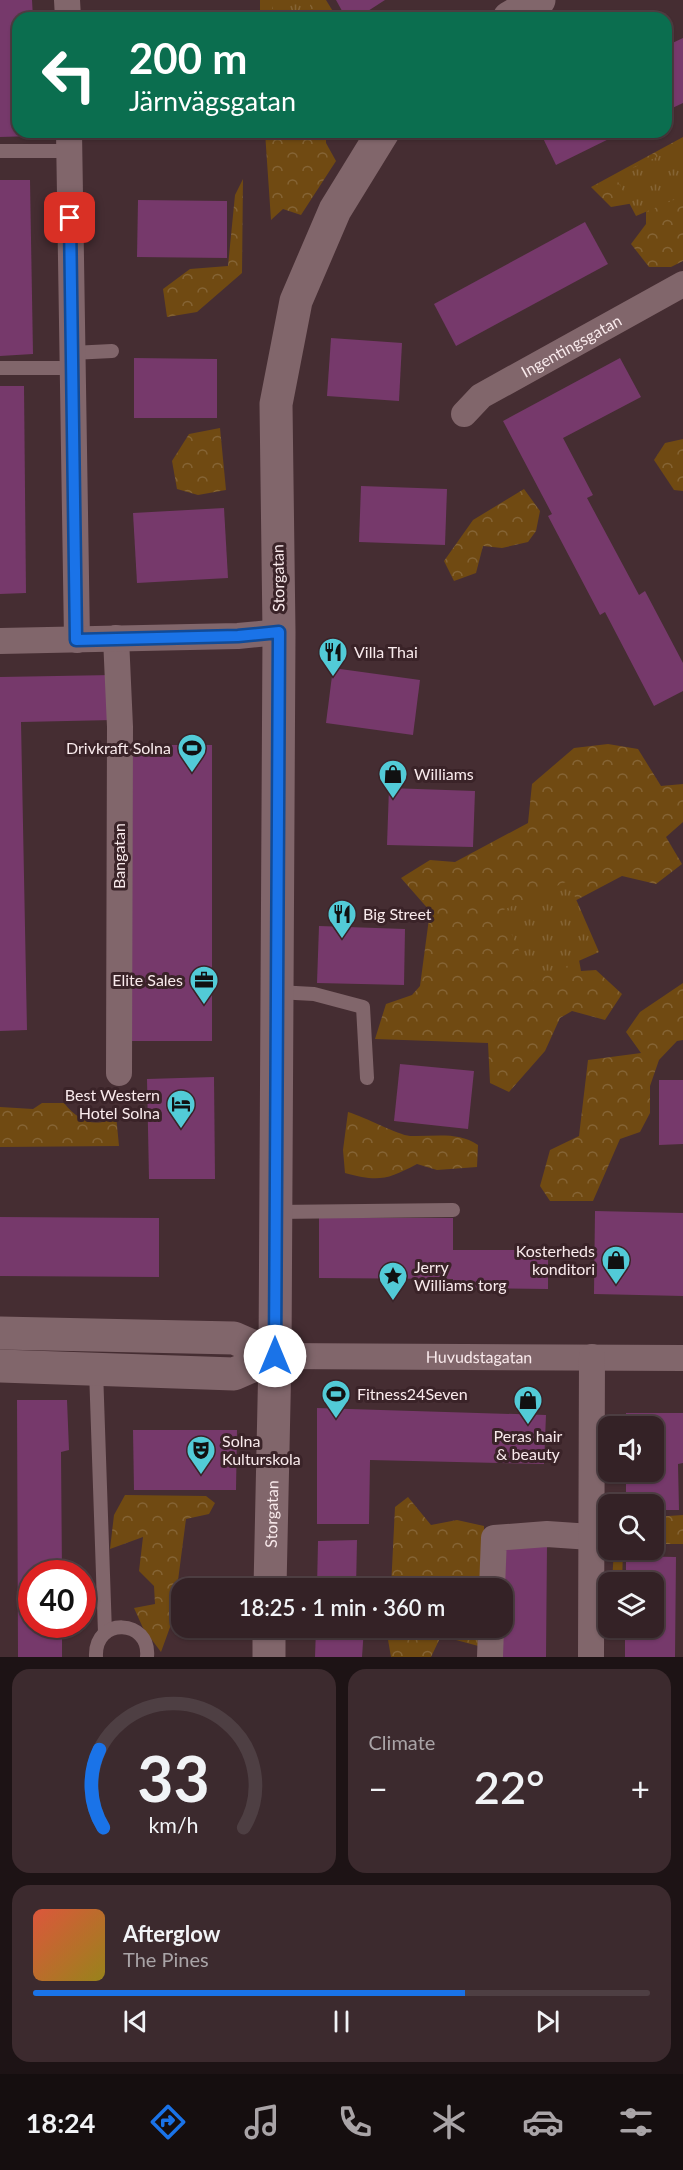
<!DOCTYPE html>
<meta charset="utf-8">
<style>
:root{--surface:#342226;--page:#3c2a2e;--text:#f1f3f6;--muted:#a9a4a7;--line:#4e3f43;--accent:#1a73e8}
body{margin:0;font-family:Lato,sans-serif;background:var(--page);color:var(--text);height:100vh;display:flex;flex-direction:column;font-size:22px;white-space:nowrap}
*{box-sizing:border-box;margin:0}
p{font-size:20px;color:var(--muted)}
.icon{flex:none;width:33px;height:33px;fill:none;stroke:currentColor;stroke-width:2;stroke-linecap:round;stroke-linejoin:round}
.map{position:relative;height:1657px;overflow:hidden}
.sheet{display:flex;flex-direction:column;gap:12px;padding:12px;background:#1d1315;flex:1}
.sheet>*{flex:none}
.hud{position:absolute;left:12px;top:12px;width:660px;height:126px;border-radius:18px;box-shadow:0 2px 4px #0004,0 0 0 2px var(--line);background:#0b6e4f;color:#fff;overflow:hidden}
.controls{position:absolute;left:598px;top:1416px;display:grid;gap:12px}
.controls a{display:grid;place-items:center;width:66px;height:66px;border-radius:12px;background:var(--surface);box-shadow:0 2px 4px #0004,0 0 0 2px var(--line);font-size:30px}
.speed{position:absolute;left:18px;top:1560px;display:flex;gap:12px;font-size:30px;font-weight:700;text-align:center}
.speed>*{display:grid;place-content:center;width:78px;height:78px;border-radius:50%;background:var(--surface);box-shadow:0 2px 4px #0004,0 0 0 2px var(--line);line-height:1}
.speed .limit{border:9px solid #d22;background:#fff;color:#111}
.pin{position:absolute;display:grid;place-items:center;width:51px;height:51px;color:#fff;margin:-26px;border-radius:12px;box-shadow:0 3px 9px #0006}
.me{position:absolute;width:66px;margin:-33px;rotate:0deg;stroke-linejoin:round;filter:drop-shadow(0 0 4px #0008)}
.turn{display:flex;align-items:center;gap:21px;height:126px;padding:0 18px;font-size:27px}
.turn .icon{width:78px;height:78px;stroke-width:2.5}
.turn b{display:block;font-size:42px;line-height:51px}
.big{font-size:45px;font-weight:600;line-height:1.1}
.sheet .widget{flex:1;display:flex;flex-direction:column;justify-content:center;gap:9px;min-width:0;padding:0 21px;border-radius:18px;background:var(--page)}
.sheet .dial{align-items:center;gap:0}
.dial svg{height:156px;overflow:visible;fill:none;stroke:var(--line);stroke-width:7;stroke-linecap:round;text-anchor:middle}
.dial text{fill:var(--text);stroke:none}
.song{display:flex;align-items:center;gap:18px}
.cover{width:72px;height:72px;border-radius:9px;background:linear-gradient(135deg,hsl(10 70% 55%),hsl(50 70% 35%))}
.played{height:6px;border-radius:3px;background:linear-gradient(90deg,var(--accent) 70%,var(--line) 70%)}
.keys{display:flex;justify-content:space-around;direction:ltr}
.heat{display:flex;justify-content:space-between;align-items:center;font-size:33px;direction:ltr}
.sheet .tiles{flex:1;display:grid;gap:12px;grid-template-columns:1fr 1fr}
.widget:last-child{grid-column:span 2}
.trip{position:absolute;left:171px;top:1578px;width:342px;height:60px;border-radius:18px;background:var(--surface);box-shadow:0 2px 4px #0004,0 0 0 2px var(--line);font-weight:600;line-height:60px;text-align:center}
.menu{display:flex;height:96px;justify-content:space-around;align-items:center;background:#150e0f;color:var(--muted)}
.menu .icon{width:42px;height:42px}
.menu .on{color:var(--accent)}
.menu b{font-size:27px;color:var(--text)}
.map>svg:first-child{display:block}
.forest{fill:url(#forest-crowns)}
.park{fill:url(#park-tufts)}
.building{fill:#76396b}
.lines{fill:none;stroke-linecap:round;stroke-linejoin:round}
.service{stroke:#81666b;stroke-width:14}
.minor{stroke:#81666b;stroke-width:26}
.tertiary{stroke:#81666b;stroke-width:33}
.route-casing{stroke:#114b97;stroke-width:15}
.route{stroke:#1a73e8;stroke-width:10}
.labels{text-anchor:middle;stroke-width:6;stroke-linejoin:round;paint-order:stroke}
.street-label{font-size:16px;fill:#f9eaec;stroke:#3a2328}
.poi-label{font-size:16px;fill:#f9eaec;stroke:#3a2328;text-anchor:start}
</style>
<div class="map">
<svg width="683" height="1657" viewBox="0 0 683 1657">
<defs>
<pattern id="forest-crowns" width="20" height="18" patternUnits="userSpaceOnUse" patternTransform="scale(1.5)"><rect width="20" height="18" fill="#704a12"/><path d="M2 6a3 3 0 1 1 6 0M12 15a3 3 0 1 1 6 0" fill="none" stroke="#856435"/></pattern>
<pattern id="park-tufts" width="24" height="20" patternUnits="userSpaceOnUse" patternTransform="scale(1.5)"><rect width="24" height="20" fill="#704a12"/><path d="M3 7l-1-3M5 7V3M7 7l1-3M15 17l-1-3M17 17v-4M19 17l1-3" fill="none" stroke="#856435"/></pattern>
</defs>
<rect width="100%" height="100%" fill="#452d32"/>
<!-- forest -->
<g class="forest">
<path d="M260 0H326L337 18H260Z"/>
<path d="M265 132H326V143L336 161 301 215 283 209 271 220Z"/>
<path d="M683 137V261L671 267H649L631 244 646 224V201L611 207 591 187Z"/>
<path d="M243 179 242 273 197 312 167 317 163 289 190 269 228 266 235 195Z"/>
<path d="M220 428 226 490 198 495 177 489 172 461 189 434Z"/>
<path d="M683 439V491L674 490 654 460 665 443Z"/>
<path d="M524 489 540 511 536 531 528 542 502 548 483 546 476 573 454 581 444 561 473 520Z"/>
<path d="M608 744 638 749 661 786 683 784V822L666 837 682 864 656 884 622 876 569 904 581 971 596 970 622 994 605 1020 572 1011 560 1018 545 1051 509 1092 490 1083 488 1043 375 1039 386 1004 412 995 420 986 430 911 401 878 430 860 455 862 528 823 532 784 574 748Z"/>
<path d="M683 983V1040L677 1041 659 1060 650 1086V1113L640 1132 620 1139 593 1201H550L540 1186 550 1150 579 1136 588 1060 641 1053 626 1032 640 1012Z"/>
<path d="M42 1103H64C78 1121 97 1130 116 1115L119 1146 0 1147V1107L33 1109Z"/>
<path d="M348 1112C365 1117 398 1135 410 1136 434 1137 457 1131 478 1145L477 1167 437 1170 417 1164C387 1180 378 1182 345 1173L343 1150Z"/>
<path d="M125 1495 206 1496 215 1503 209 1514 186 1519 173 1619 161 1652 143 1628 134 1608 155 1604 154 1586 139 1571 143 1537 110 1549 114 1515Z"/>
<path d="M408 1497 431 1525 457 1520 484 1526 485 1588H391L395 1507Z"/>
<path d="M683 1515V1544H654V1517Z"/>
<path d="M614 1550H623L622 1582H612Z"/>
<path d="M386 1628H485L486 1648 441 1636 431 1657H391Z"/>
</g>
<!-- park -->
<g class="park">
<rect x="273" y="0" width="37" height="18"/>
<path d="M683 145V196L636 216 615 176Z"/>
<path d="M568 881 599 952 533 981 501 911Z"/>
</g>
<!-- building -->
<g class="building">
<path d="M0 0H32L33 18H18V132H35V136L0 137Z"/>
<path d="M336 0H385L357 18H346Z"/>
<path d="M683 38V103L666 111V46Z"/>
<path d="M540 132H623L556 165Z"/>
<path d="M0 180H30L33 354 0 356Z"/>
<path d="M138 200 227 201V258L137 257Z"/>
<path d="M585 222 608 264 456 346 434 304Z"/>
<path d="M331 338 402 343 399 401 327 396Z"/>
<path d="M134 358 217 359V418H134Z"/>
<path d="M620 358 641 397 563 438 593 495 587 498 639 595 645 591 683 663V691L654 706 605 612 600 615 548 516 552 514 503 421Z"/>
<path d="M0 386H24L26 593 0 594Z"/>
<path d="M361 486 447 489 445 545 359 542Z"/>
<path d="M224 508 228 578 137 583 133 513Z"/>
<path d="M333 668 420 680 413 735 326 723Z"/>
<path d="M113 675 114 720 21 722 27 1030 0 1031V677Z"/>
<path d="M127 745H212V1041H128Z"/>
<path d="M389 788 475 791 473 847 387 845Z"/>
<path d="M319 926 405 929 404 985 317 983Z"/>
<path d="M400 1064 474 1071 468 1129 394 1121Z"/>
<path d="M214 1077 215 1179H149L147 1079Z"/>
<path d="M659 1080H683V1144L659 1145Z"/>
<path d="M595 1211 683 1213V1296L594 1294Z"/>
<path d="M0 1217 159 1218V1277L0 1276Z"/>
<path d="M319 1218H453V1250H548V1289L453 1288V1279L319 1278Z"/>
<path d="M17 1400H67L69 1450 61 1452 62 1574H32V1624H62V1657H18Z"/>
<path d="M317 1408 546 1415 544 1464 370 1460 369 1524H317Z"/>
<path d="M626 1413H683V1463L678 1464 679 1510H654V1504H626V1472H654V1426H626Z"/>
<path d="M133 1430H237L236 1490H134Z"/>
<path d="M357 1540 356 1588H317L318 1541Z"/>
<path d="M497 1544H547L546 1657H496L502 1628V1588Z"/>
<path d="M626 1556 676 1557 675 1657H625V1628H654V1582H626Z"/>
<path d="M316 1628H364L362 1657H315Z"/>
</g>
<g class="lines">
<!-- service -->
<g class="service">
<path d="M0 151H69"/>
<path d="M72 353 112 351"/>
<path d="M0 368H73"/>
<path d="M277 992 314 994 363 1007 367 1078"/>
<path d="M275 1212 453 1210"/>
<path d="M96 1370 105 1633"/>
<path d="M96 1657C94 1616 151 1619 147 1657"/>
</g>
<!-- minor -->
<g class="minor">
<path d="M67 0 68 18"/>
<path d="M69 132 77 640"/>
<path id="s1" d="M464 414 481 396 683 284"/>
<path d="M116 638 120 727 119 1073"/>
<path d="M0 641 238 636 279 632"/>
<path id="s2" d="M275 1356 683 1358"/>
<path d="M492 1588 494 1538 547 1534 591 1537"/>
<path d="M490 1657 491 1628"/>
<path d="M591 1657 592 1357"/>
</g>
<!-- tertiary -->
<g class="tertiary">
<path d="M509 18 539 0"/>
<path d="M0 1333 234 1338 275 1356"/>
<path d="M0 1366 234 1374 275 1356"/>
<path id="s3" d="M270 1588 275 1356 279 632 276 404 296 301 335 210 383 132"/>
<path d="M269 1657V1628"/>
</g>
</g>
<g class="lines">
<!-- route casing -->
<g class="route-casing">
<path id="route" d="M70 218 76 640 238 636 279 632 275 1356"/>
</g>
<!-- route -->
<use href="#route" class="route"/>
</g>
<!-- icons -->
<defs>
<g id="restaurant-pin" transform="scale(1.5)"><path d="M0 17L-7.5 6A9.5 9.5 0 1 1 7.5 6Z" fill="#52cbd7" stroke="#3a2328"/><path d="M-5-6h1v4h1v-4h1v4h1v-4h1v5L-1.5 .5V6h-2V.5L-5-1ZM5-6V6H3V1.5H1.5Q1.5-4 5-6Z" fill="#111"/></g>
<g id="stadium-pin" transform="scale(1.5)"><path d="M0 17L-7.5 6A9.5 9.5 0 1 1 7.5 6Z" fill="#52cbd7" stroke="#3a2328"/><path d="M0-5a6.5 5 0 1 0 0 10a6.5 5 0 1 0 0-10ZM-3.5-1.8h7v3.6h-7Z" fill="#111"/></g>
<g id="shop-pin" transform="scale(1.5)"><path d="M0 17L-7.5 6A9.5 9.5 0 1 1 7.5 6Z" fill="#52cbd7" stroke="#3a2328"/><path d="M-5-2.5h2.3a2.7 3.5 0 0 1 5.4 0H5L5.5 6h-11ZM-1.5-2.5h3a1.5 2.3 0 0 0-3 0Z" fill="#111"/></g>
<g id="office-pin" transform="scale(1.5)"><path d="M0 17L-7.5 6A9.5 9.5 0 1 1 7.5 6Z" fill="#52cbd7" stroke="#3a2328"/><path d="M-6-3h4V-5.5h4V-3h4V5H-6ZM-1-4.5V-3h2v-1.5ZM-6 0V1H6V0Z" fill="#111"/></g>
<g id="hotel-pin" transform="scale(1.5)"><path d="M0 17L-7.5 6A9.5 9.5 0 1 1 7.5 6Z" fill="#52cbd7" stroke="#3a2328"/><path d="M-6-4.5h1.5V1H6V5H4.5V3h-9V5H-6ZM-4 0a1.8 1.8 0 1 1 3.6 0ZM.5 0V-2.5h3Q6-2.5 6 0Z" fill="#111"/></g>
<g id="sight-pin" transform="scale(1.5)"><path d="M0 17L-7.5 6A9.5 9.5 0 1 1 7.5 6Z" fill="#52cbd7" stroke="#3a2328"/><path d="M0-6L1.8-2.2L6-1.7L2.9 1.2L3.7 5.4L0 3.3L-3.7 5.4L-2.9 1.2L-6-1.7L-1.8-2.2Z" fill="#111"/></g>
<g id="theatre-pin" transform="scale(1.5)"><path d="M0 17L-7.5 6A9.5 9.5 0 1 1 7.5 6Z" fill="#52cbd7" stroke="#3a2328"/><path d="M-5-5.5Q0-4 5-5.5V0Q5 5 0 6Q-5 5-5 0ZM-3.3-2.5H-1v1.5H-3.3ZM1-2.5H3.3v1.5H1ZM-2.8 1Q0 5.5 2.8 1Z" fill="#111"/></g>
</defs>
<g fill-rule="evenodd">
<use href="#restaurant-pin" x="333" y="652"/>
<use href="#stadium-pin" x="192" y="748"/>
<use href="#shop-pin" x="393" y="774"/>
<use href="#restaurant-pin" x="342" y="914"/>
<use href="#office-pin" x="204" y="980"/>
<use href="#hotel-pin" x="181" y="1104"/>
<use href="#shop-pin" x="616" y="1260"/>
<use href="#sight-pin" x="393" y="1276"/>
<use href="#stadium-pin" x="336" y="1394"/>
<use href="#shop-pin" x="528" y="1400"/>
<use href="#theatre-pin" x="201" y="1450"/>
</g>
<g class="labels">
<!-- street labels -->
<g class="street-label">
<text dy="6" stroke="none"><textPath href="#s1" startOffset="128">Ingentingsgatan</textPath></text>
<text transform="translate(278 578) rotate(-91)" y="6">Storgatan</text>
<text transform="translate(119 856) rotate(-90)" y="6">Bangatan</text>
<text dy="6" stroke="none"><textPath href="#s2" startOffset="204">Huvudstagatan</textPath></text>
<text dy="6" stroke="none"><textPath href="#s3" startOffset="74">Storgatan</textPath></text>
</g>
<!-- poi labels -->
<g class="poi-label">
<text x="354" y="658">Villa Thai</text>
<text x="171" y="754" text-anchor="end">Drivkraft Solna</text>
<text x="414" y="780">Williams</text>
<text x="363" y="920">Big Street</text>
<text x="183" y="986" text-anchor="end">Elite Sales</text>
<text x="160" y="1101" text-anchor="end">Best Western<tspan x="160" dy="18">Hotel Solna</tspan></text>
<text x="595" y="1257" text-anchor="end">Kosterheds<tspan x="595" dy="18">konditori</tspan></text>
<text x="414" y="1273">Jerry<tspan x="414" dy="18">Williams torg</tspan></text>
<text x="357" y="1400">Fitness24Seven</text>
<text x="528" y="1442" text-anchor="middle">Peras hair<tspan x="528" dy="18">&amp; beauty</tspan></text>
<text x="222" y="1447">Solna<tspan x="222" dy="18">Kulturskola</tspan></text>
</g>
</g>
</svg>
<div class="controls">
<a><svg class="icon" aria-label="sound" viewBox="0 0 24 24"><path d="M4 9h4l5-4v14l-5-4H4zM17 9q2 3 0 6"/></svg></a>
<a><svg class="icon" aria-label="search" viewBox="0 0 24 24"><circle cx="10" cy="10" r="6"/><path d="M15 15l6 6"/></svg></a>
<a><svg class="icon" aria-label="layers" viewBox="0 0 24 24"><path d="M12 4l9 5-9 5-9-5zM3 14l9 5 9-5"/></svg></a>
</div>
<div class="speed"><div class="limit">40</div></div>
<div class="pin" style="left:70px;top:218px;background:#d93025"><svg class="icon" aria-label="arrive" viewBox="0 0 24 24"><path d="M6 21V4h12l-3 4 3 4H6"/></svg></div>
<svg class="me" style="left:275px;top:1356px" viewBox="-20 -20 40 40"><circle r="19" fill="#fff"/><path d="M0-13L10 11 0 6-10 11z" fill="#1a73e8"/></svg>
<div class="trip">18:25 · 1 min · 360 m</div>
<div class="hud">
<div class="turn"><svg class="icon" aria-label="left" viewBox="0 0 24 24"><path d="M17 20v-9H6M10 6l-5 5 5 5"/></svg><div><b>200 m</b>Järnvägsgatan</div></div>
</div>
</div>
<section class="sheet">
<div class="tiles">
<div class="widget dial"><svg viewBox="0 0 100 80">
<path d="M14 69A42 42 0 1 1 86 69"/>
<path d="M14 69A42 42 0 0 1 12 29" stroke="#1a73e8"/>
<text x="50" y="56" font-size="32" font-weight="700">33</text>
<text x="50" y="72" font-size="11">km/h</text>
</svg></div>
<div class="widget"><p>Climate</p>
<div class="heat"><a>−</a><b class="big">22°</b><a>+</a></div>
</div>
<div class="widget">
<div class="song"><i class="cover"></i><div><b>Afterglow</b><p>The Pines</p></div></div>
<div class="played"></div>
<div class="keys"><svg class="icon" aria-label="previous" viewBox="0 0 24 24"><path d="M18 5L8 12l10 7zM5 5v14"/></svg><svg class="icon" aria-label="pause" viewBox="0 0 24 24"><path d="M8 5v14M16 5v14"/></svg><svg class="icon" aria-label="next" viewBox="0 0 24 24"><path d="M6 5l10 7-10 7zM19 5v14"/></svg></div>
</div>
</div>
</section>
<nav class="menu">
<b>18:24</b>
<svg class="icon on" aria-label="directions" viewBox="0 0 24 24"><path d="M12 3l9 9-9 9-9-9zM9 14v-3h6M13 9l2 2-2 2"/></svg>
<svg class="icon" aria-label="music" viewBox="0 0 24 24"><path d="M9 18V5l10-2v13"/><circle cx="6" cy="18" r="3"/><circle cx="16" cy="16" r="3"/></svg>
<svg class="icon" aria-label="phone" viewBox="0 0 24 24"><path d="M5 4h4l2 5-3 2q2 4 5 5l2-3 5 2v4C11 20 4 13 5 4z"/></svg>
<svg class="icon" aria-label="climate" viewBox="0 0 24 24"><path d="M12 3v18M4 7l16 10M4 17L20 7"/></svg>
<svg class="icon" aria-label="car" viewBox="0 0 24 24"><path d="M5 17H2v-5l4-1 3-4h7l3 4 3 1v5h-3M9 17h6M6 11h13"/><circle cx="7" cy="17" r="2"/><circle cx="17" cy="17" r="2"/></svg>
<svg class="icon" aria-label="filters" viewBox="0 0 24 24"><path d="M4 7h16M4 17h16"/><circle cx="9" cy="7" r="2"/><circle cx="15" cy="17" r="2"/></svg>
</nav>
